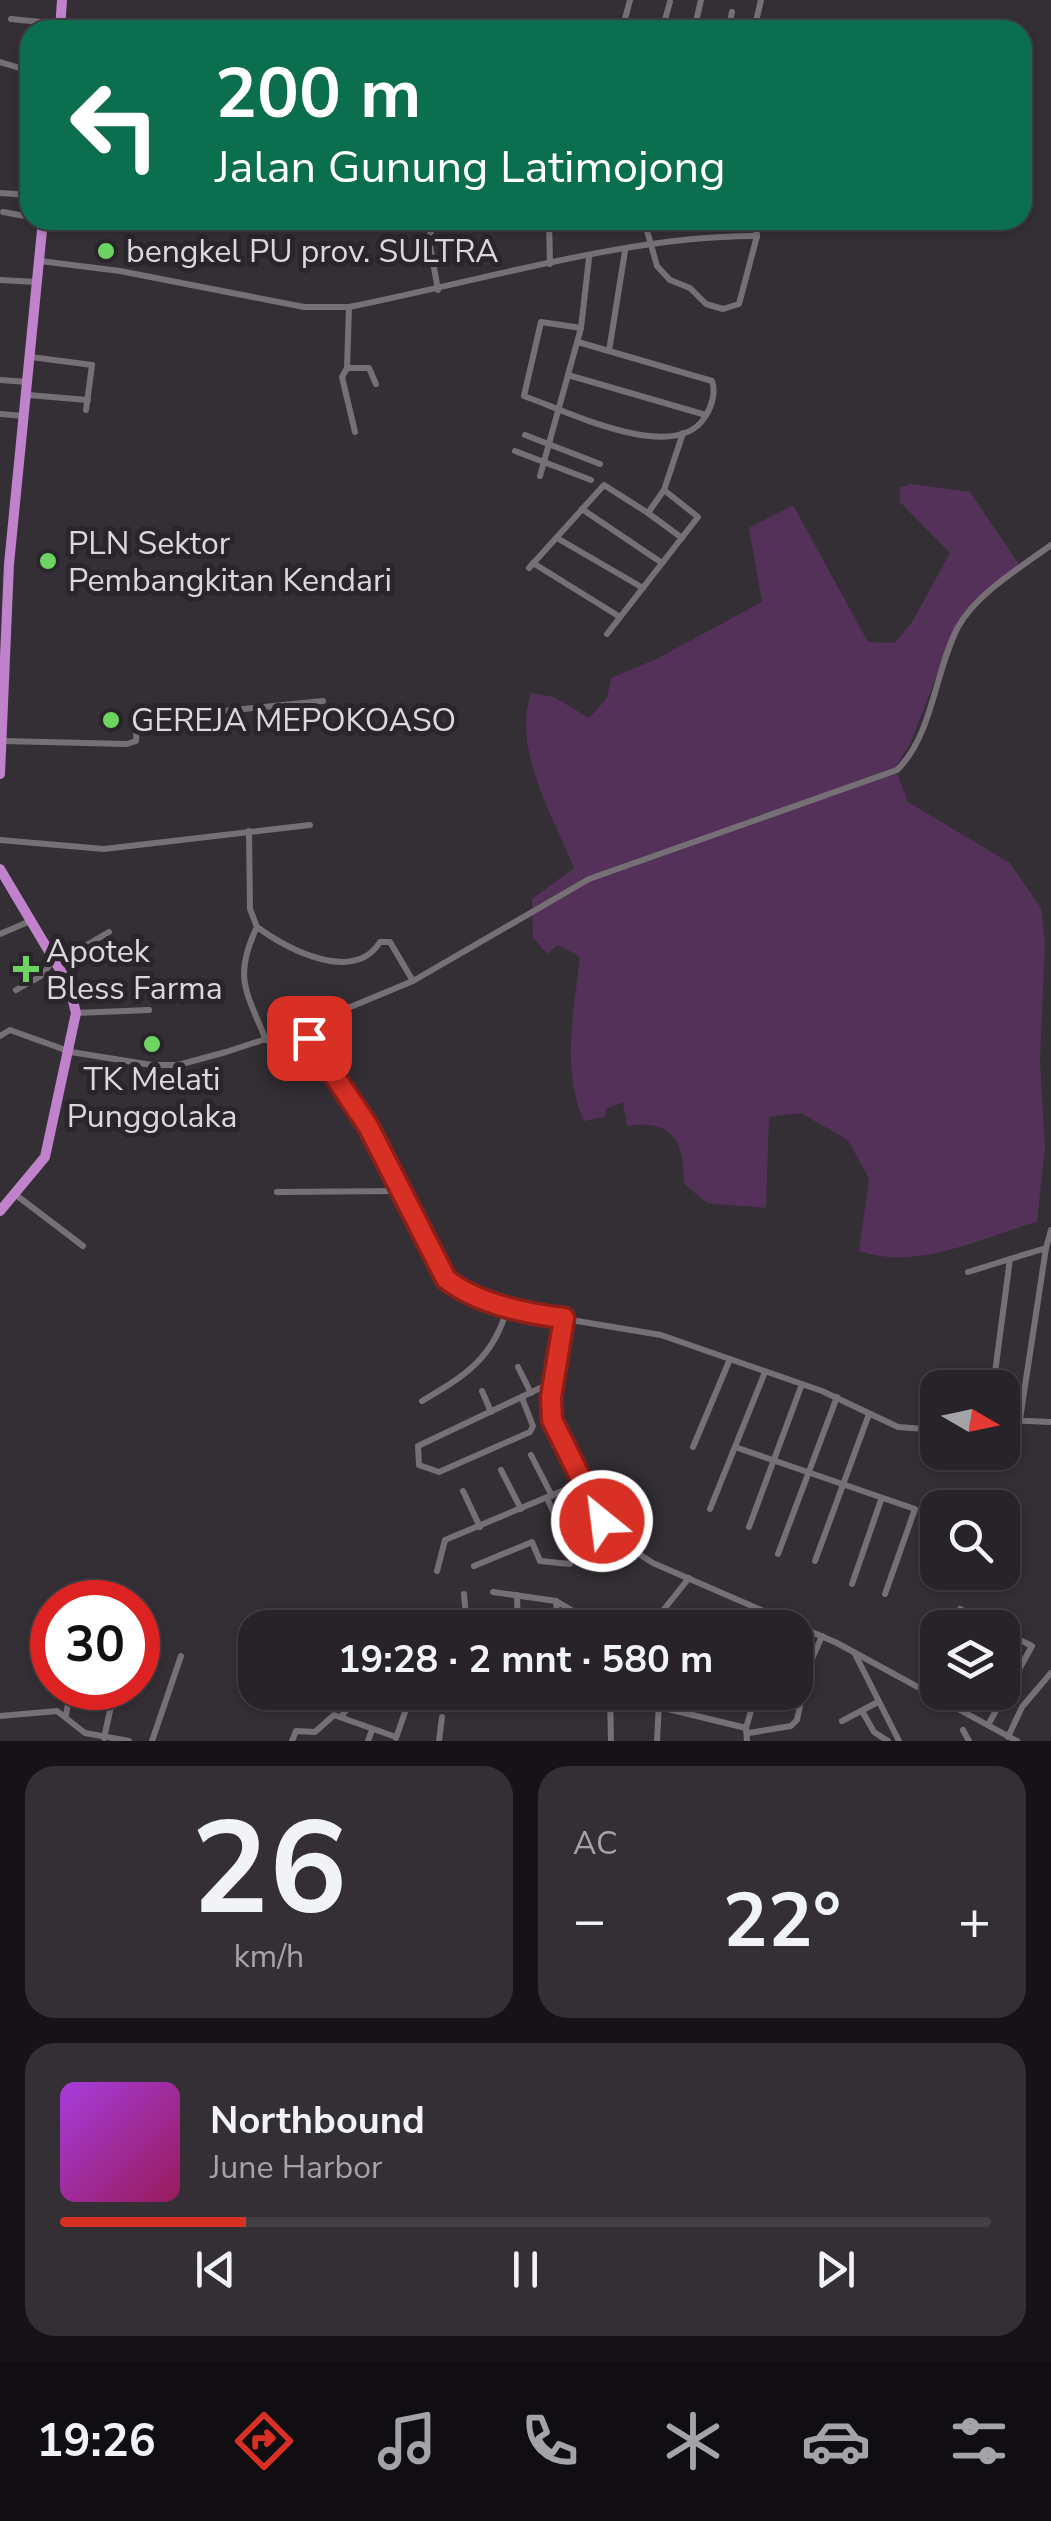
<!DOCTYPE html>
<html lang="id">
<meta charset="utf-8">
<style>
:root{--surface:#272328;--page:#332f34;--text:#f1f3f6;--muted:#a4a4a8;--line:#434045;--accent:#d93025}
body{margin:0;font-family:"Nunito Sans",sans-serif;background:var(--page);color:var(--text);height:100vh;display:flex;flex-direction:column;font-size:38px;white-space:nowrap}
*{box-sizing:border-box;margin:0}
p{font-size:32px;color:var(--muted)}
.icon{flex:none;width:55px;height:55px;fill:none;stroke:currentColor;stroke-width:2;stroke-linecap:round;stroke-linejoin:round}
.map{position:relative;height:1741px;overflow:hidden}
.details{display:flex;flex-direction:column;gap:25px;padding:25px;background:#151316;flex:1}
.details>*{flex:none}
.banner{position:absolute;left:20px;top:20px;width:1012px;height:210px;border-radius:30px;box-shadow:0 2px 8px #0004,0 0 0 2px var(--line);background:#0b6e4f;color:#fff;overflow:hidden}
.needle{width:65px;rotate:99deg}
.buttons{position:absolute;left:920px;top:1370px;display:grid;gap:20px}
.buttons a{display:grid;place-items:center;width:100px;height:100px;border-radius:20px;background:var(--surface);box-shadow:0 2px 8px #0004,0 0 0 2px var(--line);font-size:50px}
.speed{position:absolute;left:30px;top:1580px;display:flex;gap:20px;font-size:50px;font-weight:700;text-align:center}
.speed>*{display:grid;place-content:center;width:130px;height:130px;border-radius:50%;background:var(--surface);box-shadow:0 2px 8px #0004,0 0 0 2px var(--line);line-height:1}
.speed .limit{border:15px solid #d22;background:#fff;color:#111}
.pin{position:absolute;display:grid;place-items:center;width:85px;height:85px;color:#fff;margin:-42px;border-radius:20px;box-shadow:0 5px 15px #0006}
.me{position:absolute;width:110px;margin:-55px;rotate:331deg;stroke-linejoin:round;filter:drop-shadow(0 0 8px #0008)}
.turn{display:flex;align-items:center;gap:35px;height:210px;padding:0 30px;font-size:45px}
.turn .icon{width:130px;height:130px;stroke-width:2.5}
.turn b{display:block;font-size:70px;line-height:85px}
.big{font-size:75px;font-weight:700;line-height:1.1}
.details .widget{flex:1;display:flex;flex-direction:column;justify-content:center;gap:15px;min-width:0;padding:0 35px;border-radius:30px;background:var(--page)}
.details .dial{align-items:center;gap:0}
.dial b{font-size:130px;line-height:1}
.song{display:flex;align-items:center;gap:30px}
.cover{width:120px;height:120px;border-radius:15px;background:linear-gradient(135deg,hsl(280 70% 55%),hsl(330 70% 35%))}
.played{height:10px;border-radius:5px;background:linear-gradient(90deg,var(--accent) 20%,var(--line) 20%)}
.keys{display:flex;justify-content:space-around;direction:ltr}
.heat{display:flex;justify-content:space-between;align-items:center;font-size:55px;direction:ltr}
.details .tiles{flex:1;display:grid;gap:25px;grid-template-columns:1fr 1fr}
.widget:last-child{grid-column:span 2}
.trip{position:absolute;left:238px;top:1610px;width:575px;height:100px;border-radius:30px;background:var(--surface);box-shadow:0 2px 8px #0004,0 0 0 2px var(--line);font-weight:700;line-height:100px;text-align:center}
.tab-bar{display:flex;height:160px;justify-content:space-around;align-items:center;background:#100e10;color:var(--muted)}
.tab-bar .icon{width:70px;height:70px}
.tab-bar .on{color:var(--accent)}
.tab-bar b{font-size:45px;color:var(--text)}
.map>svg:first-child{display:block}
.green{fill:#533158}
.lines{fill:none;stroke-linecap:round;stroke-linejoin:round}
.street{stroke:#767076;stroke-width:6}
.highway{stroke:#c082ca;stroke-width:10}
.route-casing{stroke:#8d1f18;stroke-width:25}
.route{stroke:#d93025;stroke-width:18}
.poi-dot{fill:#6dd361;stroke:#2a252b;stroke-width:4}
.labels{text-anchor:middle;stroke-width:10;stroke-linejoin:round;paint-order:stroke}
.poi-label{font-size:32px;fill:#dbd8dc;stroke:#2a252b;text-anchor:start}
</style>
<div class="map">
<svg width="1051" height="1741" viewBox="0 0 1051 1741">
<rect width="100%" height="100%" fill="#342f35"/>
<!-- green -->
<path class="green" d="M911 484 970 492 1019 564 958 621 911 742 895 768 908 802 1010 863 1041 908 1045 942 1040 1061 1045 1148 1037 1222C979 1238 920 1271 859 1251L869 1179 848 1140 801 1113 769 1117 766 1208 707 1203 684 1184C685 1142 672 1118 627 1126L623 1102 606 1109 605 1117 584 1121C561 1070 574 1011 580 957L558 945 547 954 533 938 532 899 574 868C553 816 512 750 531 693L554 697 589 718 607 698 611 678 656 659 762 602 749 528 793 505 868 642 895 643 912 622 950 553 900 502V487Z"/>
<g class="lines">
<!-- street -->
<g class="street">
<path d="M11 19 60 24"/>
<path d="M622 30 630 0"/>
<path d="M662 30 670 2"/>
<path d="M694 30 701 0"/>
<path d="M728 30 732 12"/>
<path d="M754 30 761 0"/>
<path d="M0 62 30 71"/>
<path d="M0 193 30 195"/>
<path d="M3 212 30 217"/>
<path d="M549 220 550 264"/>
<path d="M644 220 657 266 670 280 690 288 706 304 723 309 739 304 757 236 755 220"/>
<path d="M432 226 429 240 438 290"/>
<path d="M40 261 120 271 304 307H349C477 282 629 235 757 236"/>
<path d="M0 280 37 282"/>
<path d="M349 307 347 368 342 377 355 432"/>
<path d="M578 342 712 381C716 392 712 406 705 417 675 466 564 410 524 396L541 322 581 328"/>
<path d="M609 351 625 251"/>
<path d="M31 357 92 365 86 410"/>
<path d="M347 368H369L376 384"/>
<path d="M568 375 706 415"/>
<path d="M0 380 28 382"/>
<path d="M28 395 88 400"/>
<path d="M0 414 25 416"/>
<path d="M525 435 600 464"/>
<path d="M515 451 591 480"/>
<path d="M540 476 581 328 589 258"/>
<path d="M582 509 662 563"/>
<path d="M648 513 682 538"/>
<path d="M557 538 643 588"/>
<path d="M533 563 620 617"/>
<path d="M529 568 604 485 648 513 664 490"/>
<path d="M607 634 698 517 664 490 683 433"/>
<path d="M3 741 127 744 136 741 137 722 143 719 323 701"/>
<path d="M249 831 250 909 257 927C286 948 353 985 380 942H390L413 981"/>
<path d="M0 840 104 849 310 825"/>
<path d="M257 927C233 977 246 991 266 1040"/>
<path d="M0 934 28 922"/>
<path d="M56 963 109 932"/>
<path d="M16 990 41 976 53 961"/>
<path d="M76 1013 149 1010"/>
<path d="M302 1027 369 1126 446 1279 457 1288 547 1316 661 1335 822 1391 898 1427 938 1430"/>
<path d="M0 1036 10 1030 71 1052 152 1065H178L226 1052 302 1027 413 981 589 879 897 770C933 735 935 670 958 627 977 593 1020 568 1051 545"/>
<path d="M277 1192 400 1191"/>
<path d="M16 1195 83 1246"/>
<path d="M1046 1248 1051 1230"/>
<path d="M968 1272 1010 1259"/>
<path d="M564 1319 551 1397 552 1420 581 1483 620 1542 653 1563 837 1643 1017 1741"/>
<path d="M518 1367 531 1393"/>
<path d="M993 1388 1010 1259 1046 1248 1020 1419"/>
<path d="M482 1391 491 1412"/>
<path d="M522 1398 533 1426 530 1432 439 1472 419 1465 418 1446 553 1382"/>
<path d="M422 1401C467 1375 494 1357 508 1306"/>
<path d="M1002 1420 1051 1422"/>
<path d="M693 1447 730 1359"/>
<path d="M735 1447 915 1509 885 1594"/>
<path d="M996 1452 997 1455"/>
<path d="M531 1455 552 1496"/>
<path d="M501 1470 521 1509"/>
<path d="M463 1491 480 1527"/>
<path d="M710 1509 765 1372"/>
<path d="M749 1527 802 1384"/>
<path d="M778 1554 837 1397"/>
<path d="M815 1561 869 1414"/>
<path d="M474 1566 532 1542 540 1561 570 1564 572 1554 547 1498"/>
<path d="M437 1571 445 1540 581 1483"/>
<path d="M852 1584 881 1500"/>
<path d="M493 1592 556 1601"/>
<path d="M464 1594 467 1628"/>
<path d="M517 1595 518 1628"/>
<path d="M652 1624 665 1628"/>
<path d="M558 1628 556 1601 602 1628"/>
<path d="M649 1628 689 1578"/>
<path d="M753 1628 759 1609"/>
<path d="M950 1628 960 1609 996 1628"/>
<path d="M855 1654 899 1741"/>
<path d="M379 1692 408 1704"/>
<path d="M474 1692 480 1707 610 1694"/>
<path d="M862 1711 874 1732 888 1741"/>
<path d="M66 1715 71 1688"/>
<path d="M0 1716 57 1711 85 1733 129 1741"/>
<path d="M341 1717 359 1692"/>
<path d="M842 1721 876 1703"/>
<path d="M988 1725 1032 1646 1002 1631"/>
<path d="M746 1728 753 1704 749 1692"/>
<path d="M963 1730 969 1741"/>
<path d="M749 1733 791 1726 797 1720 808 1668 822 1636"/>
<path d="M1008 1737 1022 1707 1051 1673"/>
<path d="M104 1738 115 1688"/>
<path d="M396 1738 412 1692"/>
<path d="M152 1741 181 1656"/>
<path d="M292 1741 296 1731 315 1732 334 1715 396 1737"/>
<path d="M368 1741 372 1730"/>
<path d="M439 1741 442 1717"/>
<path d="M611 1741 610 1695 746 1728 747 1741"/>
<path d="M657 1741 659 1704"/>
</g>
<!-- highway -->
<g class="highway">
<path d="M60 30 62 0"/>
<path d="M0 774 9 564 43 220"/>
<path d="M0 869 69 985 76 1013 45 1157 0 1211"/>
</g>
</g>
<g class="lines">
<!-- route casing -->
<g class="route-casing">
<path id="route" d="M309 1038 368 1126 446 1279C476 1303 526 1314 564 1318L551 1397 552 1420 602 1521"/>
</g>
<!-- route -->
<use href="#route" class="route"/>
</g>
<!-- markers -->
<g class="poi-dot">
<circle cx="106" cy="251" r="10"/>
<circle cx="48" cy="561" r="10"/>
<circle cx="111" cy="720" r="10"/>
<path d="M21 954h10v10h10v10h-10v10h-10v-10h-10v-10h10z"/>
<circle cx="152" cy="1044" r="10"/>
</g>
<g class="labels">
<!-- poi labels -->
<g class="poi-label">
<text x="126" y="262">bengkel PU prov. SULTRA</text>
<text x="68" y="554">PLN Sektor<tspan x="68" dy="37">Pembangkitan Kendari</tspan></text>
<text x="131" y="731">GEREJA MEPOKOASO</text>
<text x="46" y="962">Apotek<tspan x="46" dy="37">Bless Farma</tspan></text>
<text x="152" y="1090" text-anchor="middle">TK Melati<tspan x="152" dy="37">Punggolaka</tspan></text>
</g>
</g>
</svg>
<div class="buttons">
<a><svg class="needle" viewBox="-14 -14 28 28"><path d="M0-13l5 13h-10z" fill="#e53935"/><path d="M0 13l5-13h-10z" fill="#a4a4a8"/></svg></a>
<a><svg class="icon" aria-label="search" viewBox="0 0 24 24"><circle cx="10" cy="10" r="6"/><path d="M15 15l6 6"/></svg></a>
<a><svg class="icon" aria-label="layers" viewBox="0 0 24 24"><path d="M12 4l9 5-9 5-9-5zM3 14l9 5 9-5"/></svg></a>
</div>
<div class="speed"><div class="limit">30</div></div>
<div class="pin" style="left:309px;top:1038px;background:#d93025"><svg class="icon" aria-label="arrive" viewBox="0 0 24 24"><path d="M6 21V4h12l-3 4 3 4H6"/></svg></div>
<svg class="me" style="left:602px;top:1521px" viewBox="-20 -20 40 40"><circle r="17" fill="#d93025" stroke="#fff" stroke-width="3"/><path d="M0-11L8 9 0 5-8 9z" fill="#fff"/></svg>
<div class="trip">19:28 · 2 mnt · 580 m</div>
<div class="banner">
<div class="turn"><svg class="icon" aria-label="left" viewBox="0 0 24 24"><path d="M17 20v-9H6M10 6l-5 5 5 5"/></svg><div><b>200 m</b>Jalan Gunung Latimojong</div></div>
</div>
</div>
<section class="details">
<div class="tiles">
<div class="widget dial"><b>26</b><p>km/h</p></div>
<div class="widget"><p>AC</p>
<div class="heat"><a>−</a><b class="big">22°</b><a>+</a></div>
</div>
<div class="widget">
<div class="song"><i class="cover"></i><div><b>Northbound</b><p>June Harbor</p></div></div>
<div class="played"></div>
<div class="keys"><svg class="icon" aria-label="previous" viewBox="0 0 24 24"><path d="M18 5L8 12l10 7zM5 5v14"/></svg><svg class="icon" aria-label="pause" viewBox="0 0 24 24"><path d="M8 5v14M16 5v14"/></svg><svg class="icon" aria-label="next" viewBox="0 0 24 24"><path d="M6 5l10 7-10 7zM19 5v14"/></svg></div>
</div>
</div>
</section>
<nav class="tab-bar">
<b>19:26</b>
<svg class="icon on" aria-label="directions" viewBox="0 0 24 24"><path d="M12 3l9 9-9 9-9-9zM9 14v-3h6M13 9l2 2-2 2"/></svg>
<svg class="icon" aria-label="music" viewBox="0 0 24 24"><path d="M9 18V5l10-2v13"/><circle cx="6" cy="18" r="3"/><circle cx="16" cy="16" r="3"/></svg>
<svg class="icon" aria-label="phone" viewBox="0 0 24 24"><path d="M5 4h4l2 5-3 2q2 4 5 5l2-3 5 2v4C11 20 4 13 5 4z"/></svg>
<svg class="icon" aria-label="climate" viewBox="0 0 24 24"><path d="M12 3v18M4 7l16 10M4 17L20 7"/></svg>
<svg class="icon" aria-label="car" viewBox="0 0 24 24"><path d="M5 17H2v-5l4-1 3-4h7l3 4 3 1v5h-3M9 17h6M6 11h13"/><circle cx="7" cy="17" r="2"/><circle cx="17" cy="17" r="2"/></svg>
<svg class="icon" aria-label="filters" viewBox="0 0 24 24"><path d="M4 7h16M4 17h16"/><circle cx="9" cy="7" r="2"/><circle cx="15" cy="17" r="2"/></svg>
</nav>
